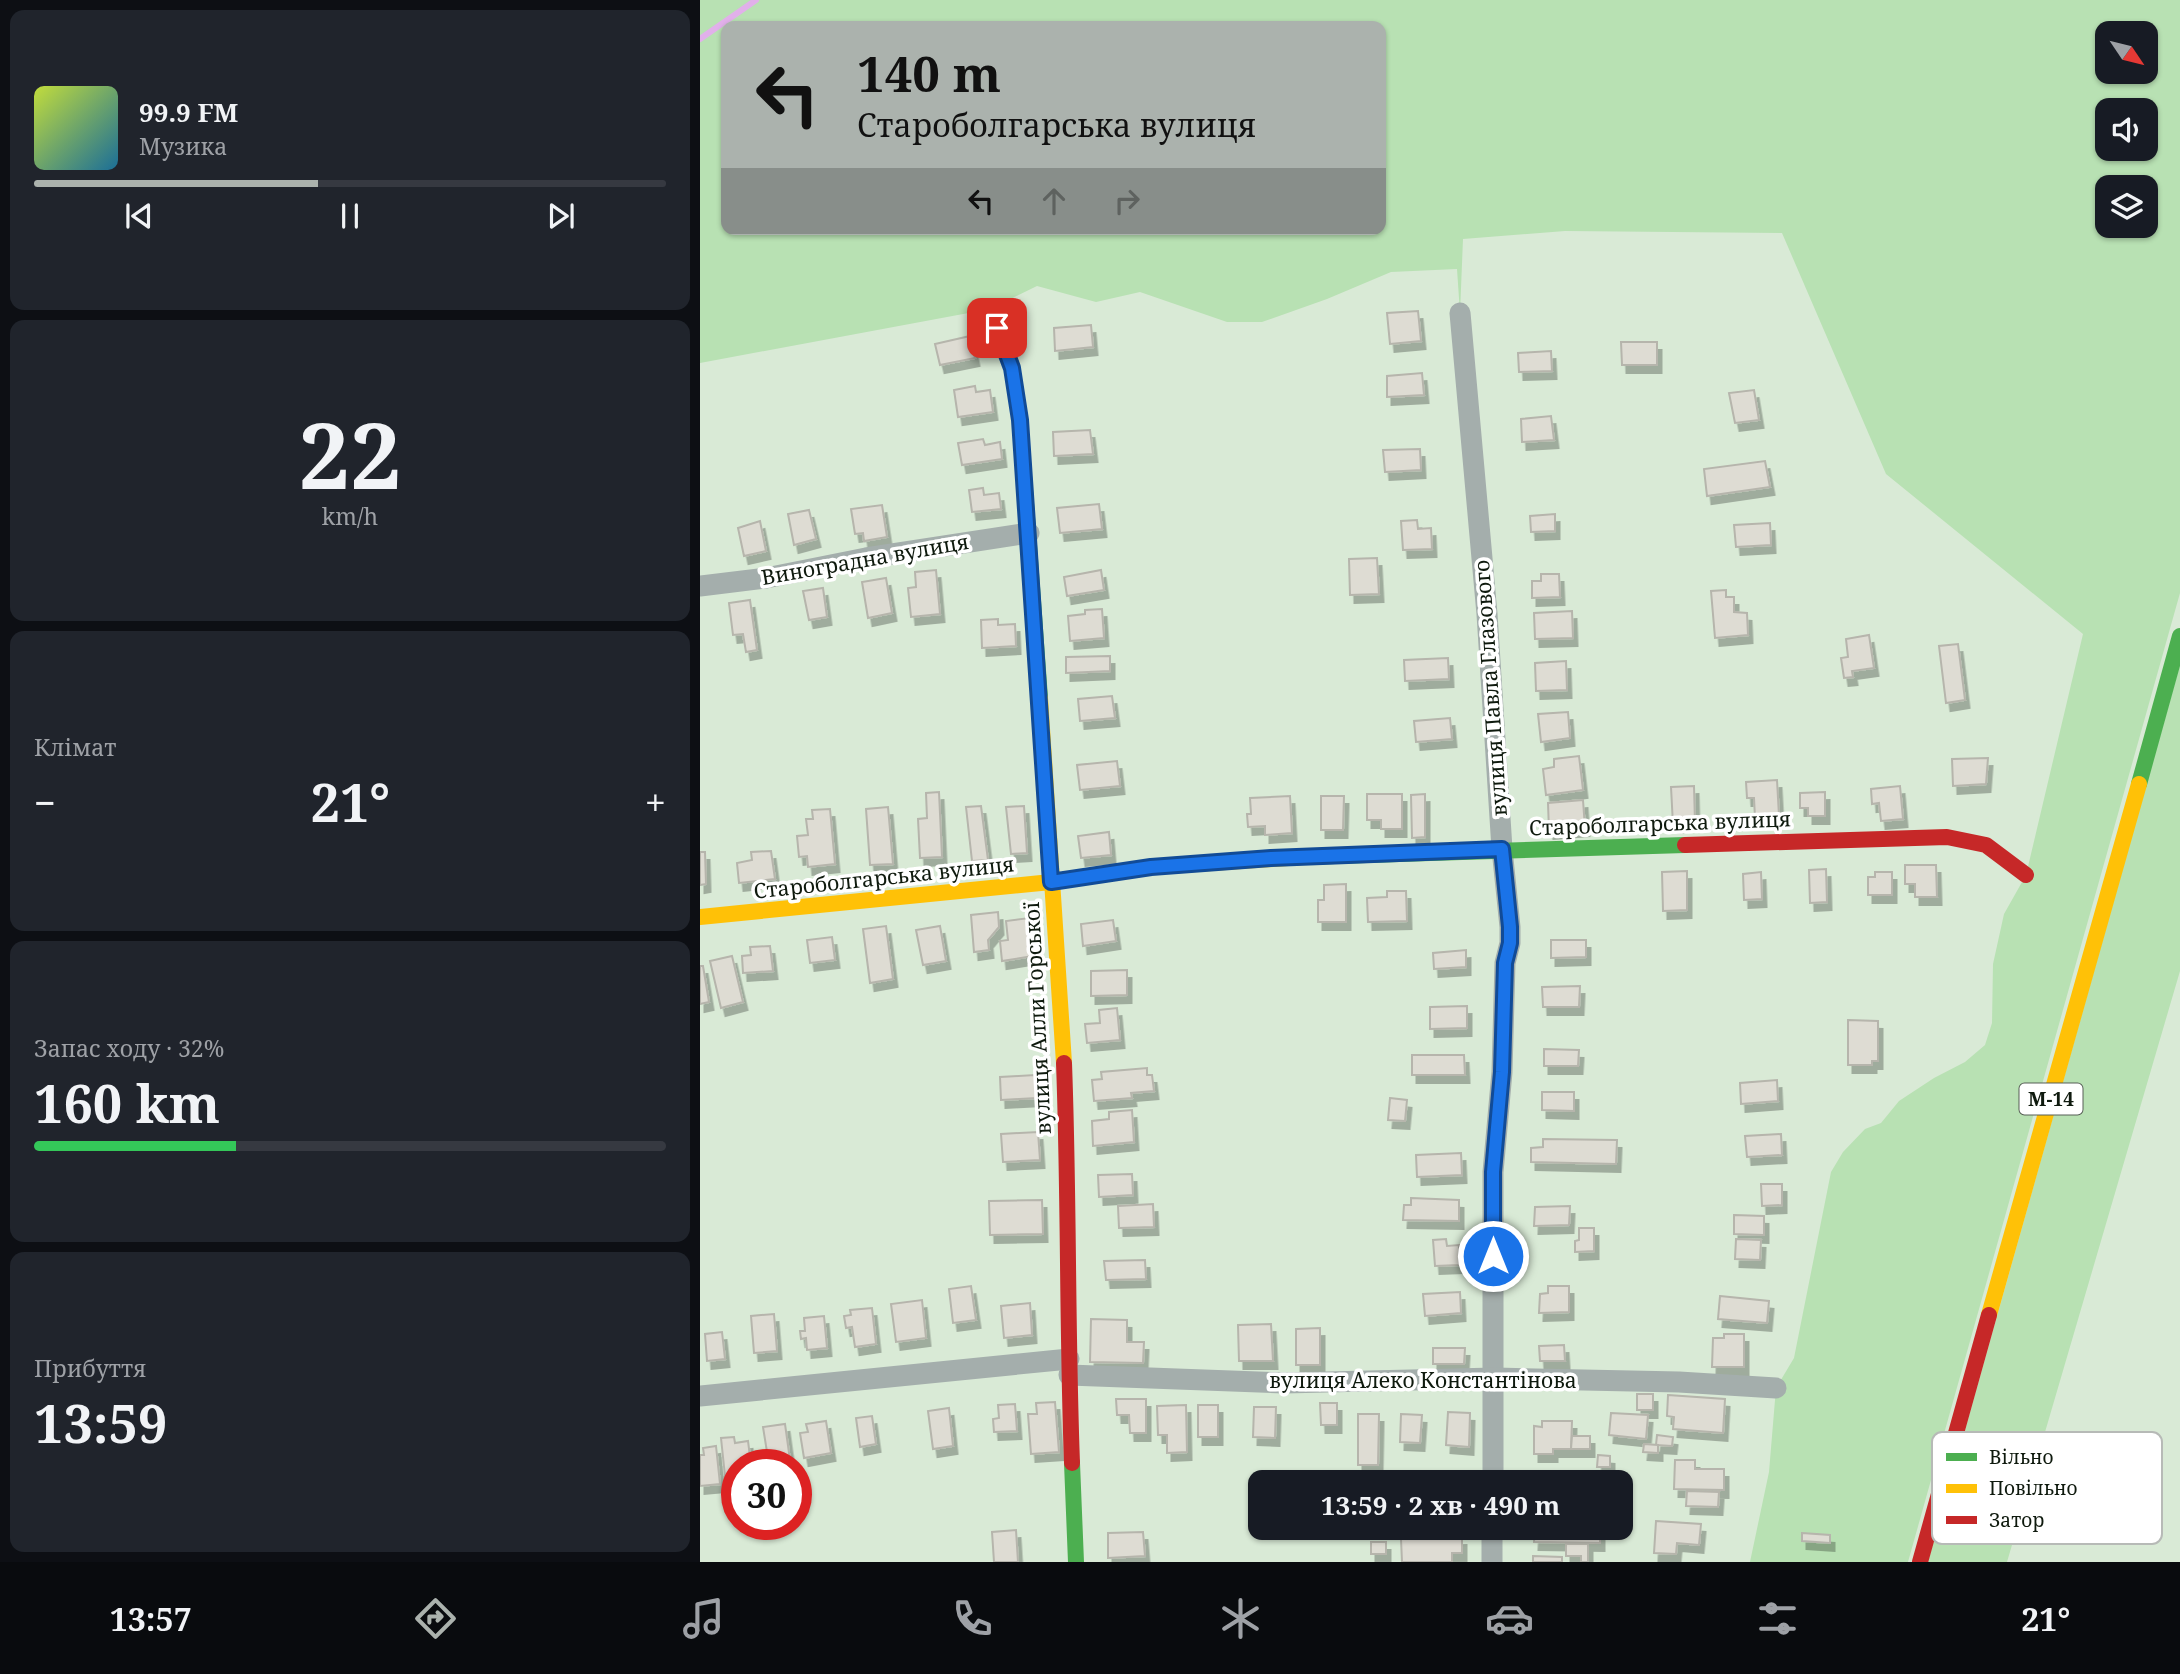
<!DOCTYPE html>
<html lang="uk">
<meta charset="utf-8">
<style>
:root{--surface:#171b24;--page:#20242c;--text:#f1f3f6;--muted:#9ea1a6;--line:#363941;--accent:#abb2ad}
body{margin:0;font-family:"Noto Serif",serif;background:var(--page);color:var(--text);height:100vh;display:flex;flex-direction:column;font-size:26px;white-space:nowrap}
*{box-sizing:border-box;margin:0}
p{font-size:23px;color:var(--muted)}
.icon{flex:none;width:38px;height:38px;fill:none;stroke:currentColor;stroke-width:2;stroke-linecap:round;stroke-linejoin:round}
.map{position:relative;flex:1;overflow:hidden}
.sheet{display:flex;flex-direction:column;gap:10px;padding:10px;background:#0d0f14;width:700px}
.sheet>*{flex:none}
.top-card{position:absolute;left:21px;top:21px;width:665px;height:214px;border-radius:14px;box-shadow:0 2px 5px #0004;background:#abb2ad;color:#111;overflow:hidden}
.needle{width:46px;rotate:125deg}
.fabs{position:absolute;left:1395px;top:21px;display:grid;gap:14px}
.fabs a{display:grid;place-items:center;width:63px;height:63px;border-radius:14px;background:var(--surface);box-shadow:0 2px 5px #0004;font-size:35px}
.speed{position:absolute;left:21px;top:1449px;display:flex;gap:14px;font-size:35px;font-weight:700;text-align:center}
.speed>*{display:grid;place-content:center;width:91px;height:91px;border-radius:50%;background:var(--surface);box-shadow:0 2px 5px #0004;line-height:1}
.speed .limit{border:10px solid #d22;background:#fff;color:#111}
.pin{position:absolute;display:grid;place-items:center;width:60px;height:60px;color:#fff;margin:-30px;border-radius:14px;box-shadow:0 4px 10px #0006}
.me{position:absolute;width:77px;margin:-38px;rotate:0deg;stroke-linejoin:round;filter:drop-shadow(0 0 5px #0008)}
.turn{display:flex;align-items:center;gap:24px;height:147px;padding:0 21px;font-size:32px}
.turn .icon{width:91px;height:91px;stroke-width:2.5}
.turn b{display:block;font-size:49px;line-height:60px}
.lanes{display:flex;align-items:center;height:66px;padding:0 21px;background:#0003;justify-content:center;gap:35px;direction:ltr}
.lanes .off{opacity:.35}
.big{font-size:52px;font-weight:700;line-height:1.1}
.sheet .widget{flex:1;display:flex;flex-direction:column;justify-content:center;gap:10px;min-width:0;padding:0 24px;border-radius:14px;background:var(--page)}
.sheet .dial{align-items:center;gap:0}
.dial b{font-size:91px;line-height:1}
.song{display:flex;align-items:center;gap:21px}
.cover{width:84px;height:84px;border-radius:10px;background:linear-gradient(135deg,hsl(70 70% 55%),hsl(200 70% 35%))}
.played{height:7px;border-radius:4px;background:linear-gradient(90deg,var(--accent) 45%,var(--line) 45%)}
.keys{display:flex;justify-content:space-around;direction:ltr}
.heat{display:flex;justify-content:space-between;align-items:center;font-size:38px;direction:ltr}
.charge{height:10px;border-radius:5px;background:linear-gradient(90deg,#34c759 32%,var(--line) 0)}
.trip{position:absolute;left:548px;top:1470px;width:385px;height:70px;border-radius:14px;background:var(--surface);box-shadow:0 2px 5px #0004;font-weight:700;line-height:70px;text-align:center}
.dock{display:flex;height:112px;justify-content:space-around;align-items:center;background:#090b0e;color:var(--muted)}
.dock .icon{width:49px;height:49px}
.dock .active{color:var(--accent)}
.dock b{font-size:32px;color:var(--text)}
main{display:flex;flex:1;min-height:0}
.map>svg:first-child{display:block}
.green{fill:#b8e1b3;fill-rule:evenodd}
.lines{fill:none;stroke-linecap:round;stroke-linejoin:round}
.stream{stroke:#e1b0ea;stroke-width:6}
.building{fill:#dedcd3;stroke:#b6b5ac;stroke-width:2;filter:url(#shadow)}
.street{stroke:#a4aeac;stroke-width:21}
.fast{stroke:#4caf50;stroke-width:16}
.slow{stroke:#ffc107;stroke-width:16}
.jam{stroke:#c62828;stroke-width:16}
.route-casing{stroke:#114b97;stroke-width:18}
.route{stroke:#1a73e8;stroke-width:12}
.labels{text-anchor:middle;stroke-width:7;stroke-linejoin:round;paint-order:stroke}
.shield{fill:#fff;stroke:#575f56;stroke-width:2}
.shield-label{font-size:19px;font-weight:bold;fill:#0f1a0e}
.street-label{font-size:21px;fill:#0f1a0e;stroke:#fff}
.key{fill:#fff;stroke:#b7bab7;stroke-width:2}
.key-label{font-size:19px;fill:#0f1a0e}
</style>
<main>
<section class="sheet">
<div class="widget">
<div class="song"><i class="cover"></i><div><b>99.9 FM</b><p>Музика</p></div></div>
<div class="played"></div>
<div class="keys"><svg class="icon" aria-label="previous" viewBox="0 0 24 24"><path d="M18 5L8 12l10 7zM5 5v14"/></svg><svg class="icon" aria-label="pause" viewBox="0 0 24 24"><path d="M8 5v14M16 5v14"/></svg><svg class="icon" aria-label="next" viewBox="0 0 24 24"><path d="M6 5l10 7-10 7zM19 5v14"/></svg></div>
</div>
<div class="widget dial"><b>22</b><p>km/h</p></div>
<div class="widget"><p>Клімат</p>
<div class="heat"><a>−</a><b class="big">21°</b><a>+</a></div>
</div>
<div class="widget"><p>Запас ходу · 32%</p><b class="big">160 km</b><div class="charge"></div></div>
<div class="widget"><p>Прибуття</p><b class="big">13:59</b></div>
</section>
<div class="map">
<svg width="1480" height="1562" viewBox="0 0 1480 1562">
<defs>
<filter id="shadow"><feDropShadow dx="4.5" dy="8" stdDeviation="0" flood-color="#0004"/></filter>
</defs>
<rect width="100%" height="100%" fill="#d9ead6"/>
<!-- green -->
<g class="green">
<path d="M0 0H1480V593L1208 1562H1050L1069 1472 1076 1388 1094 1358 1131 1172 1143 1152 1165 1129 1181 1123 1199 1101 1234 1078 1265 1062 1285 1045 1292 1023 1293 964 1304 914 1326 875 1383 634 1186 474 1082 233 865 231 763 239 760 313 757 269 691 272 627 299 562 322H527L440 292 396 302 337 286 290 309 0 363ZM26 26H681V229H26ZM1407 33H1446V72H1407ZM1407 110H1446V149H1407ZM1407 187H1446V226H1407Z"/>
<path d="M1480 665V971L1307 1562H1228Z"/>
</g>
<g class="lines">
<!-- stream -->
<path class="stream" d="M0 39 56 0"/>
</g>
<!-- building -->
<g class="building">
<path d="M718 311 721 341 690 344 687 313Z"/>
<path d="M391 325 393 347 355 351 354 328Z"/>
<path d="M270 336 275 358 240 365 235 344Z"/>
<path d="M921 342H957V365H922Z"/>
<path d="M851 351 852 371 819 372 818 353Z"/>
<path d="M722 373 724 395 687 397V376Z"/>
<path d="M275 386 276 392 290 390 293 412 258 417 254 390Z"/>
<path d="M1054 390 1059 420 1035 423 1029 393Z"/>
<path d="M851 416 854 440 822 442 821 419Z"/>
<path d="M390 430 393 454 354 456 353 432Z"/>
<path d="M283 439 285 445 300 442 302 459 262 465 258 443Z"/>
<path d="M720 449 721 470 685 472 683 450Z"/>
<path d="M1065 461 1070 487 1007 496 1004 469Z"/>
<path d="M283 488 284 495 299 493 301 509 272 512 269 490Z"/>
<path d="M399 504 402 529 360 533 357 508Z"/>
<path d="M182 505 187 537 164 541 163 533 155 534 151 509Z"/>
<path d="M109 510 116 539 94 545 88 514Z"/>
<path d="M855 514V531L831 532 830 516Z"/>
<path d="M717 520 718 529 731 528 732 549 703 550 701 521Z"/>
<path d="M60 521 66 551 44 556 38 528Z"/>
<path d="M1070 523 1071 545 1036 547 1034 525Z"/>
<path d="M677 558 679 594 650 595 649 559Z"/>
<path d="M236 570 240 614 211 617 208 588 216 587 215 572Z"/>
<path d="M401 570 404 590 367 596 364 577Z"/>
<path d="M841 574H859L860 597 832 598V581H841Z"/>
<path d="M186 578 192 613 168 618 162 582Z"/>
<path d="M123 588 127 617 109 620 103 591Z"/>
<path d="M1026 590V597H1034V612L1047 613 1048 635 1015 638 1011 591Z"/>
<path d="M50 600 57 650 46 652 43 634 33 635 29 603Z"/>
<path d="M402 609 404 638 370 641 368 616 385 614V610Z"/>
<path d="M872 611 873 638 835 639 834 613Z"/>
<path d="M298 619V625L315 624 316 646 282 648 281 620Z"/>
<path d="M1169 635 1174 668 1152 671 1153 677 1144 678 1141 658 1148 657 1146 639Z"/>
<path d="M1258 644 1265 700 1246 703 1239 646Z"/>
<path d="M410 656V671L366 673V657Z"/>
<path d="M748 658 749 679 705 681 704 660Z"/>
<path d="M866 661 867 690 836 691 835 663Z"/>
<path d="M412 696 415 718 380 721 378 699Z"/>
<path d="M868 712 870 738 841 742 838 714Z"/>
<path d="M750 718 752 739 716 742 714 721Z"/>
<path d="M879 756 883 790 846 795 843 769 854 767V759Z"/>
<path d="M1288 758 1286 784 1253 786 1252 759Z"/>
<path d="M417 761 420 786 380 790 377 765Z"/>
<path d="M1077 780 1079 816 1055 818 1054 798H1047L1046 782Z"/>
<path d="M994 786 995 823 973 825 971 787Z"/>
<path d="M1200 786 1203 819 1181 821 1179 803 1172 804 1171 789Z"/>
<path d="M239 792 242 857 220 858 218 819 227 818 226 793Z"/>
<path d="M1125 792V816H1108V808H1100V793Z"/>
<path d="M667 794H702V829H681V820H667Z"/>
<path d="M725 794V837L712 838 711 795Z"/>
<path d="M590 796 592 833 565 835V826L548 827 547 814H551L550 798Z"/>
<path d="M621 796H644L643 830H621Z"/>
<path d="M883 800 885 828 849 831 848 803Z"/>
<path d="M281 806 288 860 272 861 266 807Z"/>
<path d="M324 806 327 853 311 854 306 807Z"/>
<path d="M188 807 193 864 170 865 166 809Z"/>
<path d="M130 809 135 864 108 867 107 856 99 857 97 836 108 835 106 819H113L112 810Z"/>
<path d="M409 832 411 855 381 858 378 836Z"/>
<path d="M71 851 75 879 39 883 37 863 52 860 51 852Z"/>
<path d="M0 852H5L6 884 0 885Z"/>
<path d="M1205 865H1236L1237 897H1215V884H1205Z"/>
<path d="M1126 869 1127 902 1110 903 1109 870Z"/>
<path d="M987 871V910L963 911 962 872Z"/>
<path d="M1061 872 1062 899 1044 900 1043 874Z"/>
<path d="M1175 872H1192V895H1168V877H1175Z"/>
<path d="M646 884V922H618V900H624V885Z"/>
<path d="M687 891H706L707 921 668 922 667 898 687 897Z"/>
<path d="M298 912 299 927 288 940 289 950 274 952 271 915Z"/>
<path d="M329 918 333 956 302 961 300 941 308 940 306 921Z"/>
<path d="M413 920 416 941 383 946 381 924Z"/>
<path d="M186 926 193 979 170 983 163 929Z"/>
<path d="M240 926 246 961 223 965 216 930Z"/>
<path d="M132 937 135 960 110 963 107 940Z"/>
<path d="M851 940H886V957L851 958Z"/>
<path d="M70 946 73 971 43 973 42 956 51 955 50 947Z"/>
<path d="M766 950V967L734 969 733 953Z"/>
<path d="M32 956 43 1002 21 1008 10 961Z"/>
<path d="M0 966H3L9 1002 0 1004Z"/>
<path d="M427 970V995L391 996V971Z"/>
<path d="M880 986 879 1007H843L842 987Z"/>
<path d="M767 1006V1028L730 1029V1007Z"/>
<path d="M417 1008 420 1040 387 1043 385 1024 400 1023 399 1010Z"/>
<path d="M1148 1020 1178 1021V1061H1172V1065H1148Z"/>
<path d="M844 1049 879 1050 878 1066H844Z"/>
<path d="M712 1055H764L765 1075H712Z"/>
<path d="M447 1068V1075H452L454 1091 431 1093 432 1098 394 1101 392 1080 402 1079 401 1072Z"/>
<path d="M335 1075 337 1098 301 1100 300 1077Z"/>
<path d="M1077 1080 1078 1101 1041 1104 1040 1083Z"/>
<path d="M842 1092H874V1111L842 1110Z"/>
<path d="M690 1098 707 1100 705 1121 688 1120Z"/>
<path d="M432 1110 434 1142 393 1146 392 1121 409 1119V1112Z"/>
<path d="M338 1132 340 1160 303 1162 301 1134Z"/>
<path d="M1081 1134 1082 1155 1047 1157 1045 1136Z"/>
<path d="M843 1139 917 1140 916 1164 831 1162V1148L843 1147Z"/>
<path d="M761 1153 762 1175 717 1177 716 1155Z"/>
<path d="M432 1174 433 1195 399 1197 398 1175Z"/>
<path d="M1061 1184H1082V1205L1062 1206Z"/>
<path d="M711 1198 759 1200V1221L703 1220 704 1205H711Z"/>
<path d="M342 1200 343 1234 290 1235 289 1201Z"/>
<path d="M453 1204 454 1227 419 1228 418 1206Z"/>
<path d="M870 1206 869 1225 834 1226 835 1207Z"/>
<path d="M1034 1215 1064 1216V1235L1034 1234Z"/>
<path d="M879 1228H894V1251L875 1252V1241L879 1240Z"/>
<path d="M746 1239 747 1246 759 1245V1265L735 1266 733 1240Z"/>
<path d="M1036 1239 1061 1240 1060 1260 1035 1259Z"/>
<path d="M445 1260 446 1279 406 1280 404 1261Z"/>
<path d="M271 1286 276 1320 253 1323 249 1289Z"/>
<path d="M848 1286H869V1312L839 1313 840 1294 848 1293Z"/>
<path d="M760 1292 761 1313 725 1316 723 1294Z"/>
<path d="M1020 1296 1069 1301 1067 1323 1018 1319Z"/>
<path d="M222 1300 226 1338 196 1342 191 1304Z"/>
<path d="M330 1303 332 1335 304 1338 301 1306Z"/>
<path d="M172 1308 176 1344 155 1347 152 1327 146 1328 144 1316 151 1315 150 1310Z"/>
<path d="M74 1314 77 1351 54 1353 51 1316Z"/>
<path d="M124 1316 127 1348 107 1350 106 1338 101 1339 100 1331H105L104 1318Z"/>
<path d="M391 1319 427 1320V1342H444L443 1363 390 1362Z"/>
<path d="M571 1324 573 1361H539L538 1325Z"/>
<path d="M620 1328V1365H596V1329Z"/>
<path d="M22 1332 25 1359 7 1361 5 1334Z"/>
<path d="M1024 1334H1044V1367H1012L1013 1338H1024Z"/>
<path d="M864 1345 865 1361H840L839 1346Z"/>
<path d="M733 1348H765L764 1364H733Z"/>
<rect x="937" y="1394" width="16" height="16"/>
<path d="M968 1395 1025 1399 1023 1433 973 1429 974 1417 967 1416Z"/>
<path d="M416 1399H446V1433H430L429 1415H417Z"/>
<path d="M355 1402 359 1452 331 1454 328 1414H337L336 1403Z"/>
<path d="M620 1403H637V1425H621Z"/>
<path d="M315 1404 317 1431 294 1432 293 1419 299 1418 298 1405Z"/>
<path d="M486 1405 487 1452 467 1453V1435H458L457 1406Z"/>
<rect x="498" y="1405" width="20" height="32"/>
<path d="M554 1407H576L575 1438 553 1437Z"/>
<path d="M249 1408 253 1446 233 1449 228 1411Z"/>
<path d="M748 1412 770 1413 769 1447 746 1445Z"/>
<path d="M911 1413 948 1415 946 1439 909 1435Z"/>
<path d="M658 1414H679L678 1465H658Z"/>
<path d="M701 1414 722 1415 720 1443 700 1442Z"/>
<path d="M172 1416 176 1444 160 1447 156 1418Z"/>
<path d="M126 1421 131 1453 104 1458 100 1433 108 1432 106 1424Z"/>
<path d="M842 1421H872L871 1449H853V1454H834V1426L842 1427Z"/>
<path d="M85 1424 90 1460 73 1462 71 1452H67L63 1427Z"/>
<path d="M957 1435 973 1437 972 1446 956 1445Z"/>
<path d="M872 1436H890V1449H871Z"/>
<path d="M34 1437 35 1443 48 1441 51 1465H37V1475L25 1476 21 1438Z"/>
<path d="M944 1444 958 1445V1453L943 1452Z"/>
<path d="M16 1446 20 1484 0 1486V1455H4L3 1448Z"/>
<path d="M898 1455 910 1456V1467H897Z"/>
<path d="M975 1460H995V1469H1024V1490L974 1489Z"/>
<path d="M987 1491 1019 1492 1018 1507 986 1506Z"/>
<rect x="920" y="1499" width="4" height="15"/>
<path d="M956 1521 1001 1524 999 1545 977 1543 976 1554 954 1553Z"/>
<path d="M835 1528H884V1531L900 1532V1543L834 1542Z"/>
<path d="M316 1530 318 1562H294L292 1532Z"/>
<path d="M443 1532 445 1556 408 1558V1533Z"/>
<path d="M1102 1533 1130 1535V1543L1102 1541Z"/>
<path d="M762 1537V1553H752V1562H702L701 1539Z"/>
<rect x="671" y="1542" width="15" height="12"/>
<path d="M866 1544H888V1562H881V1556H866Z"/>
<path d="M833 1556 862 1557V1562H833Z"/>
</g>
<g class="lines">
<!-- street -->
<g class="street">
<path d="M760 313 787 614 802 849 810 927V943L805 963 802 1072 793 1172V1482"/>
<path d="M0 586 66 578 166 558 329 533"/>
<path d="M369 1375 584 1383 795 1378 979 1382 1076 1388"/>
<path d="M0 1396 369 1359"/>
<path d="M792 1562V1528"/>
</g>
<!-- fast -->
<g class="fast">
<path d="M290 309 312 368 320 420 340 698"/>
<path d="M1439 784 1480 636"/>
<path d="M603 857 985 845"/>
<path d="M372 1463 376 1562"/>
</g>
<!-- slow -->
<g class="slow">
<path d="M340 698 364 1063"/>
<path d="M0 917 351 882 451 867 603 857"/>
<path d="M1289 1315 1439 784"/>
</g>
<!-- jam -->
<g class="jam">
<path d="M985 845 1247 837 1286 845 1326 875"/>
<path d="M364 1063C369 1196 367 1330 372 1463"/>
<path d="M1220 1562 1289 1315"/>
</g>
</g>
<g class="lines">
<!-- route casing -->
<g class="route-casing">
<path id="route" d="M297 328 312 368 320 420 351 882 451 867 571 858 802 849 810 927V943L805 963 802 1072 793 1172V1256"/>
</g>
<!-- route -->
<use href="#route" class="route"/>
</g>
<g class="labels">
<!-- shield labels -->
<rect class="shield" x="1319.5" y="1083.5" width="63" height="31" rx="5"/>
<g class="shield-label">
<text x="1351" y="1106">М-14</text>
</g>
<!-- street labels -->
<g class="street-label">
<text transform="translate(165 560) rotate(-10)" y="7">Виноградна вулиця</text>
<text transform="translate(791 688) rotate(-94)" y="7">вулиця Павла Глазового</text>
<text transform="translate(960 824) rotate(-2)" y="7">Староболгарська вулиця</text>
<text transform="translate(184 878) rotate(-6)" y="7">Староболгарська вулиця</text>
<text transform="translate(338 1018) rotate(-93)" y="7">вулиця Алли Горської</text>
<text x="723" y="1388">вулиця Алеко Константінова</text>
</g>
</g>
<!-- legend -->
<rect x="1232" y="1432" width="230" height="112" rx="10" class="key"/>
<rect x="1246" y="1453" width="31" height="8" fill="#4caf50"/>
<rect x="1246" y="1484" width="31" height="9" fill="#ffc107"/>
<rect x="1246" y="1516" width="31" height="8" fill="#c62828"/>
<g class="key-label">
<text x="1289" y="1464">Вільно</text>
<text x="1289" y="1495">Повільно</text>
<text x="1289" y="1527">Затор</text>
</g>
</svg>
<div class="fabs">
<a><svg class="needle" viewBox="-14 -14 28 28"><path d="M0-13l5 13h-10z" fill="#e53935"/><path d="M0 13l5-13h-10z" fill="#9ea1a6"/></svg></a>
<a><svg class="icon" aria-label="sound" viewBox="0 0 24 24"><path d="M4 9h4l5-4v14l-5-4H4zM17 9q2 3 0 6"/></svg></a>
<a><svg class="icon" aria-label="layers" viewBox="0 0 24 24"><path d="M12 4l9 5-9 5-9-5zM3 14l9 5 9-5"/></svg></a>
</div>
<div class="speed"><div class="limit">30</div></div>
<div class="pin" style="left:297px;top:328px;background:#d93025"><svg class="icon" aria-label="arrive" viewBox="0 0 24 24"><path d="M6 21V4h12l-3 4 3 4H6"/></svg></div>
<svg class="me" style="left:793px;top:1256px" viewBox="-20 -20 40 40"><circle r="17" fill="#1a73e8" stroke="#fff" stroke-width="3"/><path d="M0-11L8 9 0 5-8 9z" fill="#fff"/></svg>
<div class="trip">13:59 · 2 хв · 490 m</div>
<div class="top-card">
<div class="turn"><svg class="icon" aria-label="left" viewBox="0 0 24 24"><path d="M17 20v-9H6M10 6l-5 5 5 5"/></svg><div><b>140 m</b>Староболгарська вулиця</div></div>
<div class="lanes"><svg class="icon" aria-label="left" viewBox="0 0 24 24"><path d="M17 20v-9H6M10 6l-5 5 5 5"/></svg><svg class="icon off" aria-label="ahead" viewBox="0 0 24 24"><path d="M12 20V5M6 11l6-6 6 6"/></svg><svg class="icon off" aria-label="right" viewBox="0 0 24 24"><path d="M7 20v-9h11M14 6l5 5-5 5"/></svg></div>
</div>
</div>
</main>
<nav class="dock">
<b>13:57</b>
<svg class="icon active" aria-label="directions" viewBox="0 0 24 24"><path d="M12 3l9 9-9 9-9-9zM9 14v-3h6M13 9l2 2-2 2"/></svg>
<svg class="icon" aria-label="music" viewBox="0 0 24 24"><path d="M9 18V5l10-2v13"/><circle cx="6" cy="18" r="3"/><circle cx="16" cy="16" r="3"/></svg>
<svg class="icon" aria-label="phone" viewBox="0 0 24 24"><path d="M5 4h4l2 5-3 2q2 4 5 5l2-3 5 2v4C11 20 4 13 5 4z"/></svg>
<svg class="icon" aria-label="climate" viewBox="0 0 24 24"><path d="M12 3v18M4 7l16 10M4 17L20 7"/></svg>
<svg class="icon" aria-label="car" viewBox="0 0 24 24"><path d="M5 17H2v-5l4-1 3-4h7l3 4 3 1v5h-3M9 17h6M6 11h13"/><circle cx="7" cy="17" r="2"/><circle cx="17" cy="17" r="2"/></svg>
<svg class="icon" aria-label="filters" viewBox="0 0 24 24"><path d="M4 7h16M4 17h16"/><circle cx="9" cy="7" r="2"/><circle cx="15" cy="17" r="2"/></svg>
<b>21°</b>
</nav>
